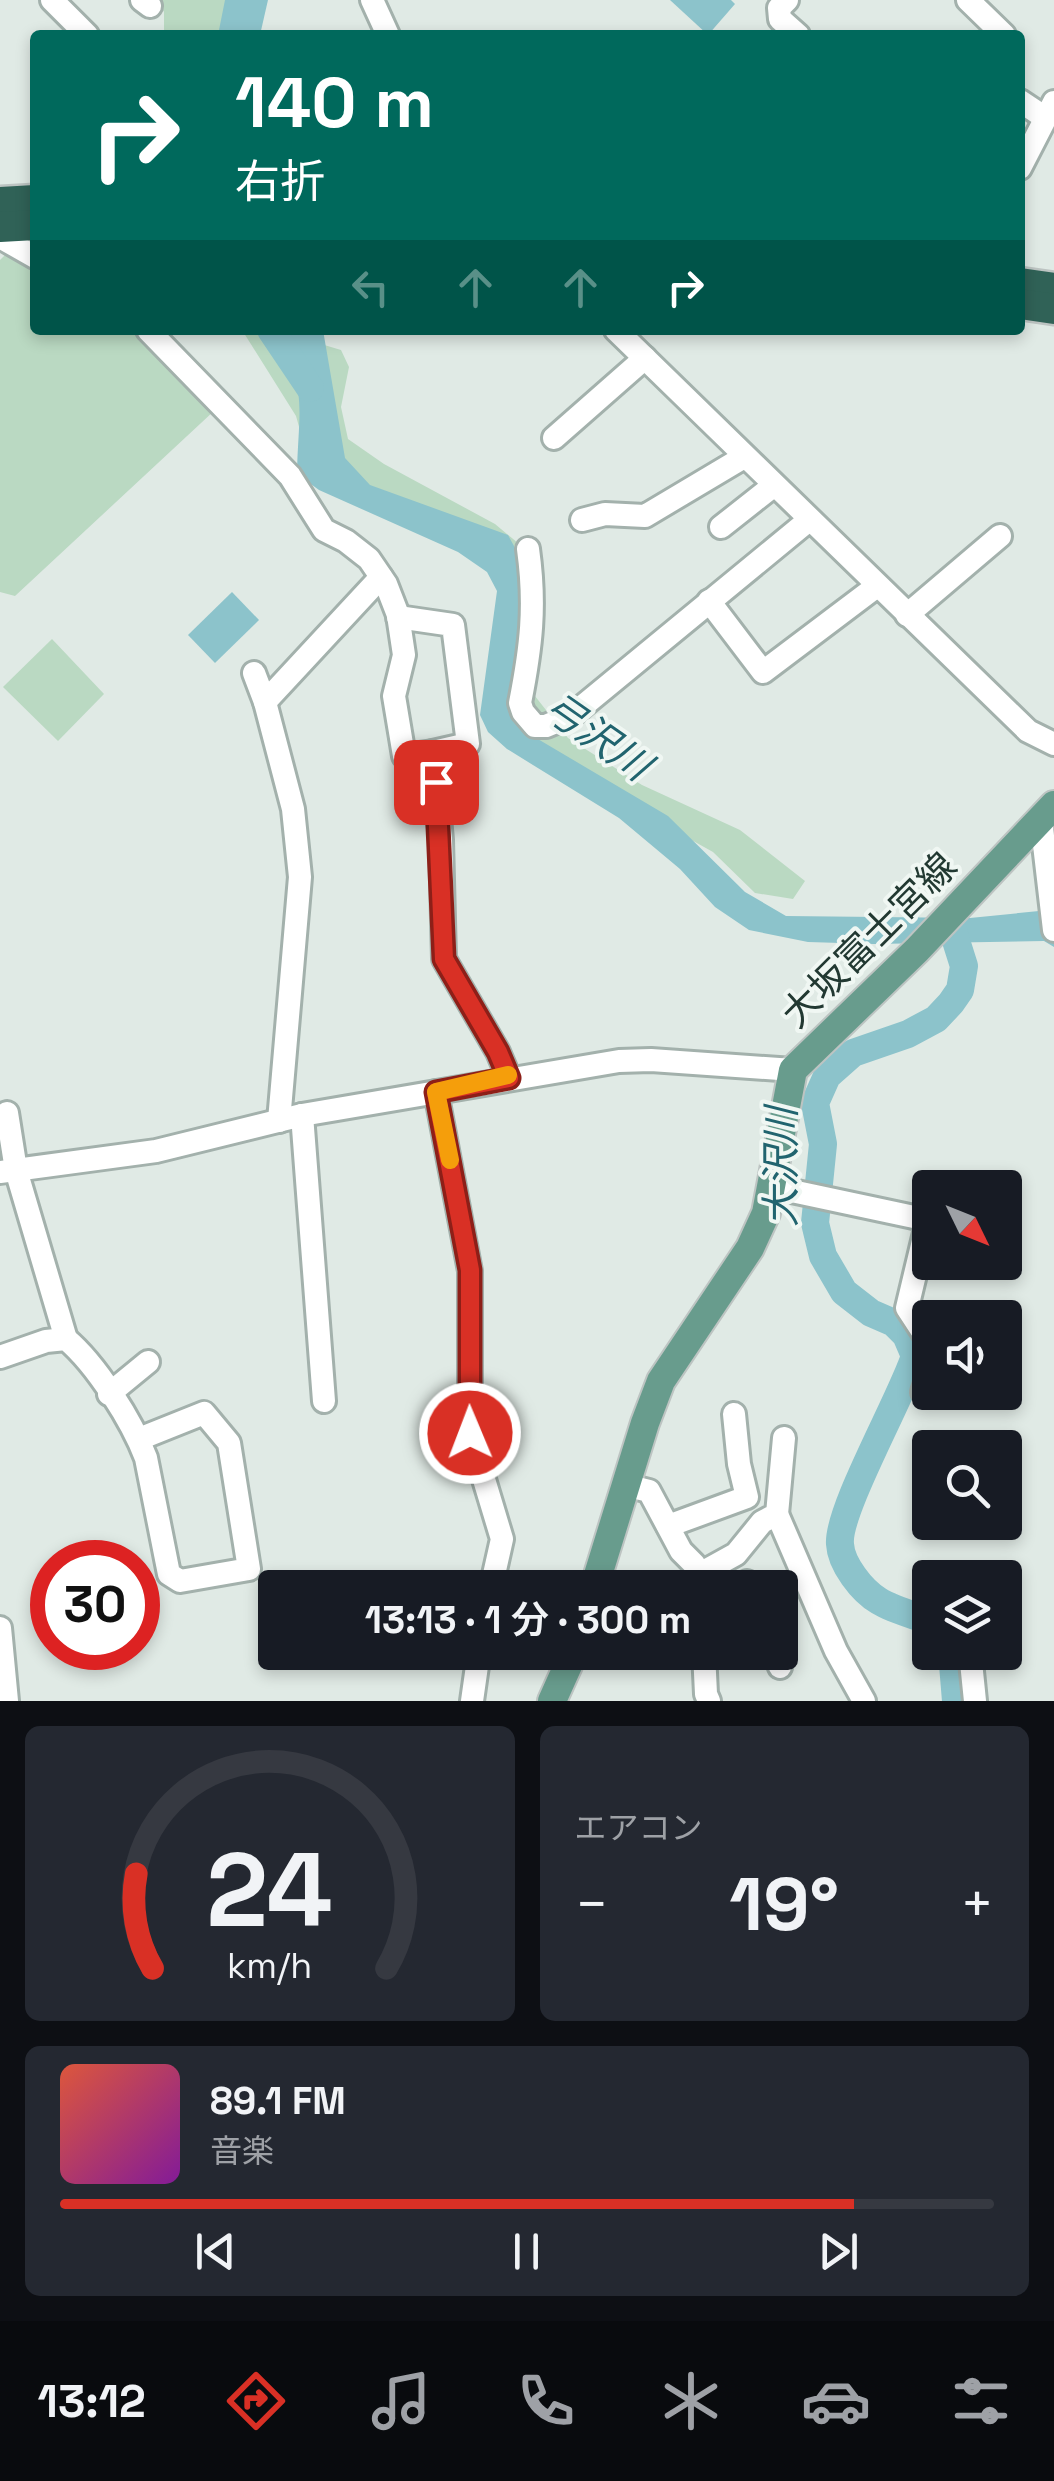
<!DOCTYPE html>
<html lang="ja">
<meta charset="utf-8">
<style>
:root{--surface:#171b24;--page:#242831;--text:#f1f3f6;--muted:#9ea1a6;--line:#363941;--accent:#d93025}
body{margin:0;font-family:"Space Grotesk","Noto Sans JP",sans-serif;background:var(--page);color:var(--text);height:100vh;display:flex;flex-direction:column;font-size:38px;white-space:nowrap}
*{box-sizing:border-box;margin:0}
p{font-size:32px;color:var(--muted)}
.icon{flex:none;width:55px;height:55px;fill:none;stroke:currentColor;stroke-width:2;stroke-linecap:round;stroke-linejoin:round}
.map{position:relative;height:1701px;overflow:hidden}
.side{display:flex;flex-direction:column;gap:25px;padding:25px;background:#0d0f14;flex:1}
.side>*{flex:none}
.guide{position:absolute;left:30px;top:30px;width:995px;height:305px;border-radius:10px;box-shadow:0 5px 15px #0003;background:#00695c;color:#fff;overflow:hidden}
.needle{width:65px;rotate:133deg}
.fabs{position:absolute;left:912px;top:1170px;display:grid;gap:20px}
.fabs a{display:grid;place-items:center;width:110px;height:110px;border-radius:10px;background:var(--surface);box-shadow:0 5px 15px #0003;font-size:50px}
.speed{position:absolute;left:30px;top:1540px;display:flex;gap:20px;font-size:50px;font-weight:700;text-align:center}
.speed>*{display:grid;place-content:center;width:130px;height:130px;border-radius:50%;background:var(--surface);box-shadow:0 5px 15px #0003;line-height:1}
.speed .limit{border:15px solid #d22;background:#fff;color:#111}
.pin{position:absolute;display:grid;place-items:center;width:85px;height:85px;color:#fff;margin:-42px;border-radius:20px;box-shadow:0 5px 15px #0006}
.me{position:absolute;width:110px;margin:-55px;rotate:359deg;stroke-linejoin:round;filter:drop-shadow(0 0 8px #0008)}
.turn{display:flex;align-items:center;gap:35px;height:210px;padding:0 40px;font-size:45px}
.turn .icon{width:130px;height:130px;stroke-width:2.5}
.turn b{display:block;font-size:70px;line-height:85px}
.lanes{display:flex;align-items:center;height:95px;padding:0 40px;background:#0003;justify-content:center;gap:50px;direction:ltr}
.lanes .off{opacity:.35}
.big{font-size:75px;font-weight:600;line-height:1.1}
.side .tile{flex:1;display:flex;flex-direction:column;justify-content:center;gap:15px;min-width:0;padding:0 35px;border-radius:15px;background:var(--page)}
.side .dial{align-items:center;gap:0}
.dial svg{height:260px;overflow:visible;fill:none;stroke:var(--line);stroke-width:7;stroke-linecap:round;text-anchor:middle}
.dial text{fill:var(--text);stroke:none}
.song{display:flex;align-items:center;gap:30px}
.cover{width:120px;height:120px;border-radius:15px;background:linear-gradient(135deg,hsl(10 70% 55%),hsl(290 70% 35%))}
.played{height:10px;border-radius:5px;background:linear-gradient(90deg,var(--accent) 85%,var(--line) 85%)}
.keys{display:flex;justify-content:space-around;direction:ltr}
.heat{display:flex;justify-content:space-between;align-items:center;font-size:55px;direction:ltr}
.side .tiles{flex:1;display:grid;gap:25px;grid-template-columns:1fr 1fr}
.tile:last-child{grid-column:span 2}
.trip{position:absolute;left:258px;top:1570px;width:540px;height:100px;border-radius:10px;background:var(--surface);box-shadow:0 5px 15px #0003;font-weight:600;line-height:100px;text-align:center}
.tab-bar{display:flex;height:160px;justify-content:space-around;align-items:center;background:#090b0e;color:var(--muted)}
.tab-bar .icon{width:70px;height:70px}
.tab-bar .current{color:var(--accent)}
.tab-bar b{font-size:45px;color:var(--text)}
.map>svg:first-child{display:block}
.green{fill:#bad9c2}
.water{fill:#8cc3cb}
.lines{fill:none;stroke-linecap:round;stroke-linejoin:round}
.river{stroke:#8cc3cb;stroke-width:28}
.minor-casing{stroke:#a3b1ac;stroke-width:28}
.major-casing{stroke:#bdc4c2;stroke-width:32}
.highway-casing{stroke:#bdc4c2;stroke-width:35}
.minor{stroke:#fff;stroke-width:22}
.major{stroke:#689c8d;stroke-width:28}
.highway{stroke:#306257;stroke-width:30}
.route-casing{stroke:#8d1f18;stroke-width:25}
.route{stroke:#d93025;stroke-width:18}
.slow{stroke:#f59e0b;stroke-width:18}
.labels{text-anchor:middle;stroke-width:8;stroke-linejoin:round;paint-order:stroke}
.street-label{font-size:38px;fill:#223932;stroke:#f0f7f3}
.water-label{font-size:40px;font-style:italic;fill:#21646f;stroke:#f0f7f3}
</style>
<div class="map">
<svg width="1054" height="1701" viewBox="0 0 1054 1701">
<rect width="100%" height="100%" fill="#e0eae5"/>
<!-- green -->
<g class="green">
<path d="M158 0H240L242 35H164V12Z"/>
<path d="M6 254 35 268V330H145L215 410 15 596 0 592V260Z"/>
<path d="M242 330H299L311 341 341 350 349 367 341 407 348 439 384 464 495 524 543 564 544 613 531 691 568 738 642 785 740 830 805 881 793 899 755 893 713 852 510 739 507 592 473 549 312 473 296 416Z"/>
<path d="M52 639 104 694 58 741 3 687Z"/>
</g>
<!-- water -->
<g class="water">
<path d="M225 0H268L260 35H218Z"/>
<path d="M670 0H731L735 4 708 35Z"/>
<path d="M271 330H323L345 458 370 485 508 535 532 579 526 732 668 816 745 892 786 916 970 918 1039 911 1054 919V947L1044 941 874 944 808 942 749 930 715 907 680 869 619 818 507 749 488 732 480 715 497 591 487 572 458 552 319 490 297 474C298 409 310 387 271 330Z"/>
<path d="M232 592 259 620 215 663 188 635Z"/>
</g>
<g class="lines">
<!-- river -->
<g class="river">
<path d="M271 330 310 388"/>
<path d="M930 1621C914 1615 894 1610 879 1601 862 1591 841 1564 840 1544 837 1511 902 1397 915 1356L906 1335 894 1323 871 1313 844 1292 823 1256 815 1223 823 1144 815 1103 827 1076 853 1053 908 1034 936 1019 951 1003 960 990 964 966 952 928"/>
<path d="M952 1652 956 1701"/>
</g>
<!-- minor casing -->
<g class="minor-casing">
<g id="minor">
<path d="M52 0 87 35"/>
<path d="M142 0 150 6"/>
<path d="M372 0 388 35"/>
<path d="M787 0 779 8 780 19 798 35"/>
<path d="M968 0 1004 35"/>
<path d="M1020 101 1044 117"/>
<path d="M1020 168 1054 102"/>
<path d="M0 237 35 257"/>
<path d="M148 330 290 476 324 530 346 541 369 559 386 584 398 615 404 655 394 696 404 756 433 752 441 840 444 959 498 1052 509 1078"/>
<path d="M616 330 1028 731 1054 744"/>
<path d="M554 438 645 358"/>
<path d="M582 520 605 514 645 516 744 457"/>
<path d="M721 527 773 486"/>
<path d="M528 549C536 606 531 647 520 703L523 712 535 726H546L572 715 809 520"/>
<path d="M709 601 763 672 877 586"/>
<path d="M907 615 1000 536"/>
<path d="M398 617 453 625 468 744 433 752"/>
<path d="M254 673 265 702 293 809 300 877 279 1121"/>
<path d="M265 702 381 577"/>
<path d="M1041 819 1054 930"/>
<path d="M436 1092 470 1271V1433L502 1539 491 1588"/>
<path d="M7 1113 16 1170 66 1339"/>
<path d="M302 1115 324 1401"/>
<path d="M0 1172 156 1151 302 1115 619 1061 651 1060 793 1070"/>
<path d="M773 1187 928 1220 907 1308 926 1337 930 1350"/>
<path d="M0 1357 46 1341 66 1339C96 1364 132 1421 146 1458L169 1574 180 1581 249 1569 229 1443 204 1413 139 1439"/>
<path d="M923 1392 930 1371"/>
<path d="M109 1394 148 1362"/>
<path d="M625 1485 649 1491 681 1551 694 1564 698 1575"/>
<path d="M777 1514 836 1651 864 1701"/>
<path d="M668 1526 747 1497 739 1464 734 1414"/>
<path d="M747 1582 749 1588"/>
<path d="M703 1588 698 1575 736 1554 762 1522 777 1514 784 1438"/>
<path d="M0 1628 7 1701"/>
<path d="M704 1652 706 1694 709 1701"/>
<path d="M774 1652 780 1667"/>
<path d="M970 1652 975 1701"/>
<path d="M472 1701 479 1652"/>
</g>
</g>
<!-- major casing -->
<g class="major-casing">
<g id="major">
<path d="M594 1588 645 1423 661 1381 750 1248 766 1213 793 1070 917 950 1054 805"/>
<path d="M552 1701 574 1652"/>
</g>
</g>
<!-- highway casing -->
<g class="highway-casing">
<g id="highway">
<path d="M0 202 35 200"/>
<path d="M0 227 35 225"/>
<path d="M1020 283 1054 288"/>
<path d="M1020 304 1054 309"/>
</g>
</g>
<!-- minor -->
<use href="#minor" class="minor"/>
<!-- major -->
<use href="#major" class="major"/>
<!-- highway -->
<use href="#highway" class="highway"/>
</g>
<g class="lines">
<!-- route casing -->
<g class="route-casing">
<path id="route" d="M436 782 444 959 498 1052 509 1078 436 1092 470 1270V1433"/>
</g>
<!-- route -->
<use href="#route" class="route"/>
<!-- slow -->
<path class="slow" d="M450 1160 436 1092 508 1075"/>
</g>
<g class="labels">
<!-- street labels -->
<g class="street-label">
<text transform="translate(869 940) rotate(-45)" y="13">大坂富士宮線</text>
</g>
<!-- water labels -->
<g class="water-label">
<text transform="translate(597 736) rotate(35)" y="14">弓沢川</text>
<text transform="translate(781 1167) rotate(-90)" y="14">大沢川</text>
</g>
</g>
</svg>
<div class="fabs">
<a><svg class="needle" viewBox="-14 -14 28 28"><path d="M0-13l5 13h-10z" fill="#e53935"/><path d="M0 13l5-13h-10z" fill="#9ea1a6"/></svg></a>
<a><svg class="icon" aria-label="sound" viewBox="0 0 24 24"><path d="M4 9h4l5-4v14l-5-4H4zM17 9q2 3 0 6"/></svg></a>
<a><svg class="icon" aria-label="search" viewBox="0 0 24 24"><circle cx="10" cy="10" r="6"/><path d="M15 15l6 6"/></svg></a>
<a><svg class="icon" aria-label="layers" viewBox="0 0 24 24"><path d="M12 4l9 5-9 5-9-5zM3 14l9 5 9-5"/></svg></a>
</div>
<div class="speed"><div class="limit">30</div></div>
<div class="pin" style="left:436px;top:782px;background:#d93025"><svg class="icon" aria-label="arrive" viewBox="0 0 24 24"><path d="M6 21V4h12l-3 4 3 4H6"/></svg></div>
<svg class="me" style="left:470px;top:1433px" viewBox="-20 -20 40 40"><circle r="17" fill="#d93025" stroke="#fff" stroke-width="3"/><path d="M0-11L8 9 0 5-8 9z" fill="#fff"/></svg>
<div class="trip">13:13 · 1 分 · 300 m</div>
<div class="guide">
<div class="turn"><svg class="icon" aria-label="right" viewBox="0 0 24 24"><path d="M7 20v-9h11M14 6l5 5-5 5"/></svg><div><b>140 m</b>右折</div></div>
<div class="lanes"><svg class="icon off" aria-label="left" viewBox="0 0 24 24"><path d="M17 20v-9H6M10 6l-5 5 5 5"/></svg><svg class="icon off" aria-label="ahead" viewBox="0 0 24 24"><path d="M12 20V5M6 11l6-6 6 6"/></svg><svg class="icon off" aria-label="ahead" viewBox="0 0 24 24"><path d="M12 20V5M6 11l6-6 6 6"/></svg><svg class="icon" aria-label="right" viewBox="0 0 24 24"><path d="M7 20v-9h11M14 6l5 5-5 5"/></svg></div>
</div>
</div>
<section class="side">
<div class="tiles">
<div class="tile dial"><svg viewBox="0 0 100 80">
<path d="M14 69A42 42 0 1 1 86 69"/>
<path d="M14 69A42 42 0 0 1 9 40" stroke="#d93025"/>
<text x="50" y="56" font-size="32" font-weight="700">24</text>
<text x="50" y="72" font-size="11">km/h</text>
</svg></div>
<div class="tile"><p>エアコン</p>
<div class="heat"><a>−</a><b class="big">19°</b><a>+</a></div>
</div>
<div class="tile">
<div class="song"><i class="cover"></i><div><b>89.1 FM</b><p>音楽</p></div></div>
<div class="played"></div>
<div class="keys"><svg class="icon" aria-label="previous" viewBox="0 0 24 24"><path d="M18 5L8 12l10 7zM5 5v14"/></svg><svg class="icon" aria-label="pause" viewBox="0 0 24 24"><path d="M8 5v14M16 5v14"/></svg><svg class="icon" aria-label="next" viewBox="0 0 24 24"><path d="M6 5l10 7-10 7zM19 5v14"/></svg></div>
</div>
</div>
</section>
<nav class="tab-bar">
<b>13:12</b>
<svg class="icon current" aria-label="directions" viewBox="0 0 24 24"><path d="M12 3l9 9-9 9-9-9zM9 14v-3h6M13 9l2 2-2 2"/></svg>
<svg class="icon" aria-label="music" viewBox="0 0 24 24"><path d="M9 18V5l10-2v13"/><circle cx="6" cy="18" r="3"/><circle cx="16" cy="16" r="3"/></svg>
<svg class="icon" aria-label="phone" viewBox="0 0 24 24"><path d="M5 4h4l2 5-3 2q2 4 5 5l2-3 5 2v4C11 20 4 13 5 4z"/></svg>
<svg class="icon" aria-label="climate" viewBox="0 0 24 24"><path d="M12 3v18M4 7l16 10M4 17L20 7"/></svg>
<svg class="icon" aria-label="car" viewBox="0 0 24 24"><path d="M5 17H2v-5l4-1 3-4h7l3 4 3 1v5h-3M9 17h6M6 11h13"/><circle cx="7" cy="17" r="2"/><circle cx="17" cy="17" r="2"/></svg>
<svg class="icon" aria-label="filters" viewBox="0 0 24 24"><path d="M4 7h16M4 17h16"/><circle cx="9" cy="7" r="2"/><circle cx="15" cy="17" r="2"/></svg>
</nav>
